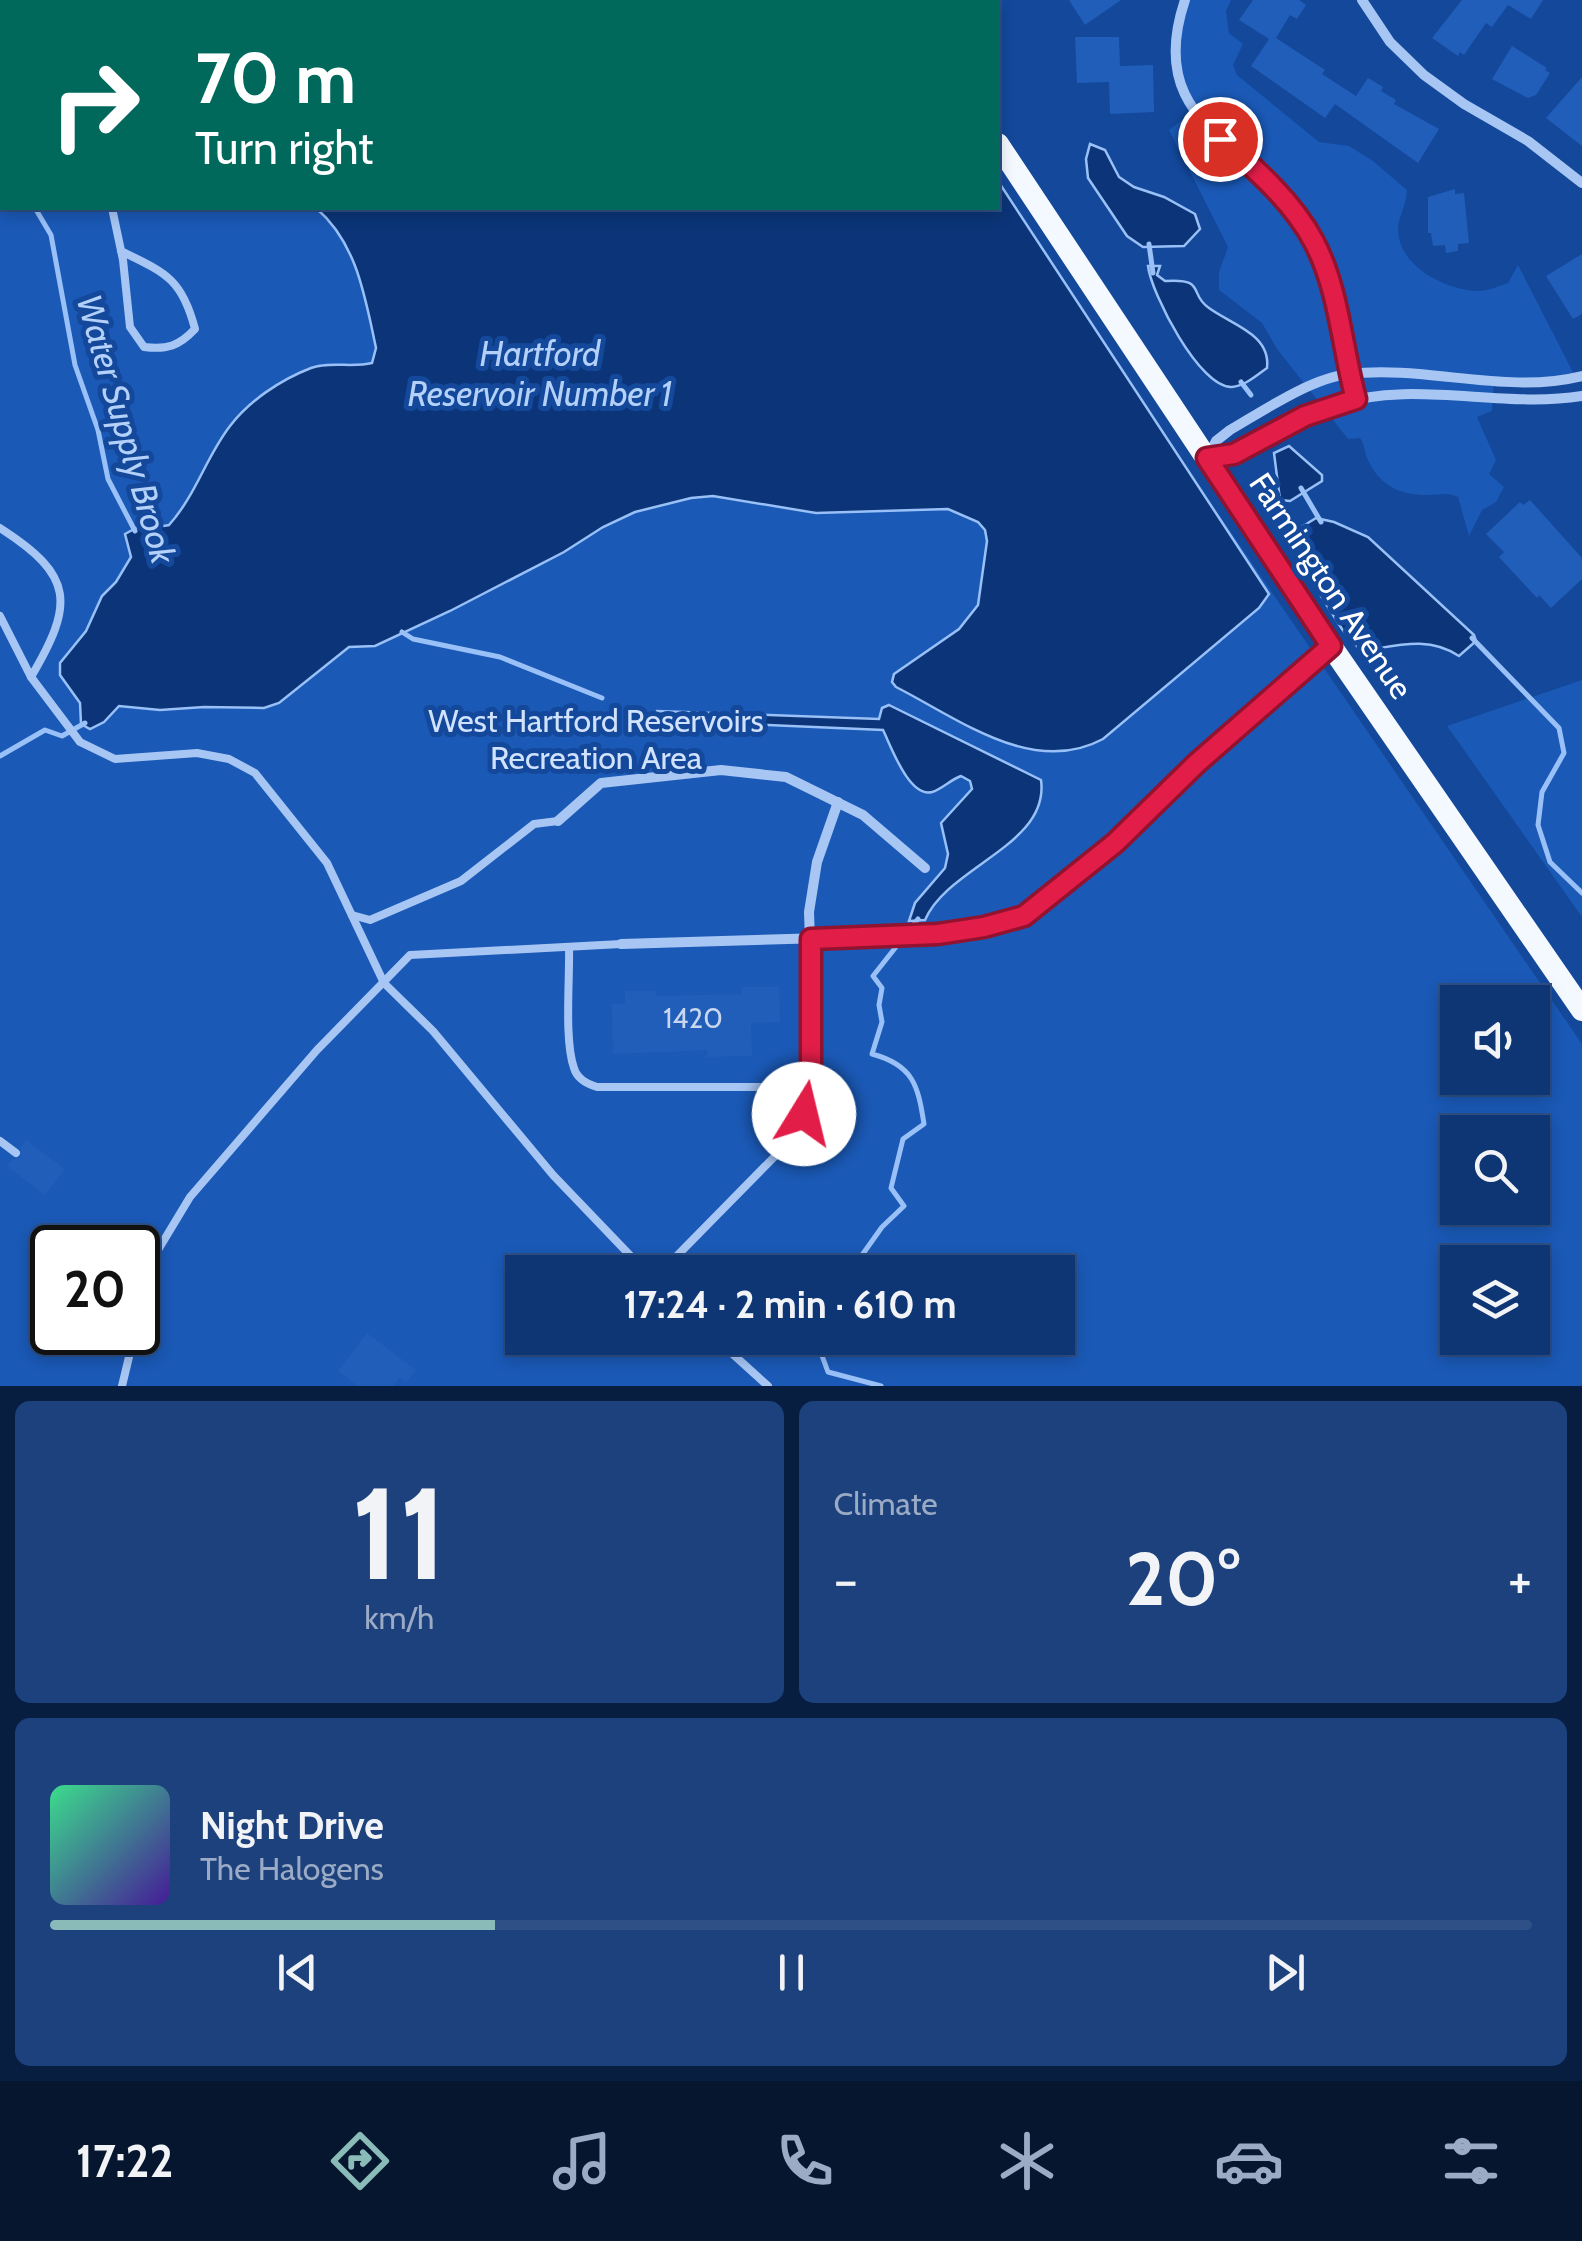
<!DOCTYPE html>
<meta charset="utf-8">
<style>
:root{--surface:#0e3674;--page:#1c417c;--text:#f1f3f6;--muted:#9babc5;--line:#2e5086;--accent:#8bbbb9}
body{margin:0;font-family:Cabin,sans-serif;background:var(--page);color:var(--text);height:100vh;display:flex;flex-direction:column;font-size:38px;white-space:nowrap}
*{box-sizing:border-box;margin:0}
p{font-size:32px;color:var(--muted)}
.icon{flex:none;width:55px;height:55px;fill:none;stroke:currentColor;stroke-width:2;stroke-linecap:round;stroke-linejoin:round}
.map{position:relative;height:1386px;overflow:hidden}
.sheet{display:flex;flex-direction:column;gap:15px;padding:15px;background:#081e40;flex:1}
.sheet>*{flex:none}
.top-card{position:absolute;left:0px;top:0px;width:1000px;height:210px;box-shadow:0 5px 15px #0003,0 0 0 2px var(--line);background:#00695c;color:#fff;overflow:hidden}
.buttons{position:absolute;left:1440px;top:985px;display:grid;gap:20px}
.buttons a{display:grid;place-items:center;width:110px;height:110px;border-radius:0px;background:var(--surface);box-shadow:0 5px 15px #0003,0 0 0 2px var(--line);font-size:50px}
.speed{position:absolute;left:30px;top:1225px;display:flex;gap:20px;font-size:50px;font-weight:700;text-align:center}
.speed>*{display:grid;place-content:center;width:130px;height:130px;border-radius:50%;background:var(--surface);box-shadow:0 5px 15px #0003,0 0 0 2px var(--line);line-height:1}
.speed .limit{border:5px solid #111;border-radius:15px;background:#fff;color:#111}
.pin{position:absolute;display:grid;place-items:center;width:85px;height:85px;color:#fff;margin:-42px;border:5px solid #fff;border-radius:50%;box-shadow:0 2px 10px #0007}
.me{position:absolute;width:110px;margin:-55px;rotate:9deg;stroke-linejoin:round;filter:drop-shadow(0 0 8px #0008)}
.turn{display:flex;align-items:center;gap:35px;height:210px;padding:0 30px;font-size:45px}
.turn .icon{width:130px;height:130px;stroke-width:2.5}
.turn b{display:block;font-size:70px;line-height:85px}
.big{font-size:75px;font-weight:700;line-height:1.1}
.sheet .tile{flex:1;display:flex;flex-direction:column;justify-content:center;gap:15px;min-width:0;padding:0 35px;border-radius:15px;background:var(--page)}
.sheet .dial{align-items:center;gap:0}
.dial b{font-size:130px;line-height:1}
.song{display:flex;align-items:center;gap:30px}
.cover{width:120px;height:120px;border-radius:15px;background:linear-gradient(135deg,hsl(150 70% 55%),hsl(260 70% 35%))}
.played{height:10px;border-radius:5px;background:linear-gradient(90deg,var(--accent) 30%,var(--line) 30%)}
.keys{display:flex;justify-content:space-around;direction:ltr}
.heat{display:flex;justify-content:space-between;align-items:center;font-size:55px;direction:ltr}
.sheet .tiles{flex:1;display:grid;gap:15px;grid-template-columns:1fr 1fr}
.tile:last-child{grid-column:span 2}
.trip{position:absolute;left:505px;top:1255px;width:570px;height:100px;border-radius:0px;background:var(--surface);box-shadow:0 5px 15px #0003,0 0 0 2px var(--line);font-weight:700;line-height:100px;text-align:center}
.dock{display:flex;height:160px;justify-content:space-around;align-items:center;background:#06162e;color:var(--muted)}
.dock .icon{width:70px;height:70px}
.dock .on{color:var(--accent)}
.dock b{font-size:45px;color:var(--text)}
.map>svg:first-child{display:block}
.green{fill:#1a59b6;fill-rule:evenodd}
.water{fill:#0b3578;stroke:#99c0f7;stroke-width:2.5}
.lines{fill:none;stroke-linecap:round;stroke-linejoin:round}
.stream{stroke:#99c0f7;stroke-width:5}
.building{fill:#215eba}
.service{stroke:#a7c6f4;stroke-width:8}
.minor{stroke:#a7c6f4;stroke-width:10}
.primary{stroke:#f4f8ff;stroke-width:22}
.route-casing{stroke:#92132f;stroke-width:25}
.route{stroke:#e11d48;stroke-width:18}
.labels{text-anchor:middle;stroke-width:10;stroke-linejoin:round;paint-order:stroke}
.number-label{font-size:28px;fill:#c8d7ee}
.street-label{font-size:32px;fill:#fff;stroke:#13489b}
.park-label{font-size:32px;fill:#d0e2fd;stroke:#13489b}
.water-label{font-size:35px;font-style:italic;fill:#b4d1fa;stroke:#13489b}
</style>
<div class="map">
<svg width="1582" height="1386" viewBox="0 0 1582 1386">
<rect width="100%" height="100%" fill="#13489b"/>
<!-- green -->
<g class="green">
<path d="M0 0H870L871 2H2V208H998L1164 435 1582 1044V1386H0ZM1458 1002H1532V1078H1458ZM1458 1132H1532V1208H1458ZM52 1248H138V1332H52ZM1458 1262H1532V1338H1458ZM522 1272H1058V1338H522Z"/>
<path d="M1185 0H1231L1226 11 1229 33 1243 44 1233 65 1237 75 1319 142 1349 146 1373 161 1407 190C1407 203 1399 216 1398 228 1398 267 1446 290 1478 291 1488 291 1499 286 1508 283L1518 265 1576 378 1494 380 1492 411 1477 417 1496 460 1489 474 1504 487 1496 502 1482 510 1469 536 1458 497C1446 492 1440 495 1427 495 1400 495 1380 486 1368 460 1364 452 1365 445 1360 438L1348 439 1277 349 1262 323 1219 290V272L1228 247 1169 130 1194 111 1173 53Z"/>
<path d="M1582 680V917L1447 726Z"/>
</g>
<!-- water -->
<g class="water">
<path d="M120 0H744L747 2H120Z"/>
<path d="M1090 144 1105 150 1119 177 1134 187 1164 197 1195 214 1200 229 1184 246 1143 247 1127 236 1088 178 1086 159Z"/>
<path d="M998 181 1269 594 1259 608 1103 739C1033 777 959 719 896 687L892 682 894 674 959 629 978 605 987 541 985 530 978 522 948 509 816 513 713 496 691 498 635 512 603 527 564 552 450 611 375 646 349 647 279 703 264 708 204 707 160 710 119 706 104 722 90 729 81 724 80 703 60 675V663L86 631 102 596 116 582 131 557 125 534 154 518 164 526 169 525C196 495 206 457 230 426 249 401 280 380 311 368 330 361 352 368 372 363L376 348C365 297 357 243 316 208H998Z"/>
<path d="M1148 266H1160L1157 275 1165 281C1207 278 1188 294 1209 308 1232 325 1271 334 1267 368 1257 375 1245 386 1232 387 1200 389 1151 293 1148 266Z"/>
<path d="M1289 446 1322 475V481L1290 501 1280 500 1274 453Z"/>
<path d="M1316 518 1334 522 1368 537 1474 635 1476 641 1459 656C1428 635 1396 646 1361 651L1342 629 1287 543V536Z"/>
<path d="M889 705 1041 780C1050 845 948 866 925 920L909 921 915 903 945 868 948 854 941 823 972 789 970 781 961 776C950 780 942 789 932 792 909 798 891 746 883 730L655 720 657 711 879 719 882 708Z"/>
</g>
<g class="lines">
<!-- stream -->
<g class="stream">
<path d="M0 159 2 162"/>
<path d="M35 208 51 235 75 365 98 430 108 479 135 531"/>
<path d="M1149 244 1153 273"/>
<path d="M1241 382 1251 395"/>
<path d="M1301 488 1321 522"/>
<path d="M402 632 413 639 500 657 602 698"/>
<path d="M1472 638 1559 728 1564 753 1542 792 1538 825 1550 862 1582 893"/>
<path d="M0 756 45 730 62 736 85 723"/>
<path d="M850 1272 882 1227 904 1206 891 1188 903 1139 924 1124C918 1085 913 1065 872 1054L882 1022 879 1005 882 988 873 976 918 919"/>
<path d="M826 1338 821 1353 828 1372 881 1386"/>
</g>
</g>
<!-- building -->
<g class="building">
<path d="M1069 0H1121L1085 25Z"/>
<path d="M1253 0H1299L1306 5 1297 19 1290 15 1276 38 1325 70 1322 74 1356 96 1368 78 1383 87 1381 91 1396 100 1394 104 1439 129 1418 163 1335 104 1325 118 1251 66 1269 39 1239 20Z"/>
<path d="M1462 0H1543L1531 19 1508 5 1492 27 1486 23 1464 55 1460 52 1458 56 1432 38Z"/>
<path d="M1075 37H1119L1120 66 1153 65 1154 112 1110 114 1109 82 1077 83Z"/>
<path d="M1512 46 1547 68 1545 70 1550 73 1536 95 1528 98 1492 79Z"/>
<path d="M1582 77V146L1546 118Z"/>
<path d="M1455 189V194L1464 193 1469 243 1458 244V251L1446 253 1445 245 1433 246 1431 233H1428V197Z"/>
<path d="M1582 254V314L1573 319 1546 276Z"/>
<path d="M1530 500 1582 558V579L1551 608 1539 595 1537 598 1499 557 1504 552 1486 534 1520 502 1523 505Z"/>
<path d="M742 987H779L780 1022 751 1023 752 1056 707 1057V1050L613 1054 612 1004H625V991H656V996L742 994Z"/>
<path d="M26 1140 65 1169 45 1195 7 1166 12 1159 21 1158V1147Z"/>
<path d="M367 1333 416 1370 406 1382 400 1377 393 1386H358L338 1371Z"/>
</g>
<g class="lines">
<!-- service -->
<g class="service">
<path d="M0 79 2 80"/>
<path d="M112 208 123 260 130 327 144 347C167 350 179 346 195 329 182 279 166 273 121 251"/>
<path d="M0 528C75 576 74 604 31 677"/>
<path d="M0 616 31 677 80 742 115 759 197 753 229 759 255 773 327 863 384 983 433 1031 553 1175 646 1272"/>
<path d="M352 915 370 920 461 881 534 824 558 821"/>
<path d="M569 947C570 978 564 1040 574 1068 577 1079 587 1084 597 1087H811L804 1114 784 1147 661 1272"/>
<path d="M811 1087 813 1025"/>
<path d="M0 1141 16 1153"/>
<path d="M138 1323 155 1255 190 1197 317 1050 410 955 621 944"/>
<path d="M715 1338 768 1386"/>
<path d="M122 1386 135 1332"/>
</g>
<!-- minor -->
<g class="minor">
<path d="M1185 0C1146 116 1235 135 1293 213 1300 223 1310 233 1315 244 1338 293 1342 348 1356 399"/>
<path d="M1362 0 1390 42 1424 75 1464 104 1528 141 1582 183"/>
<path d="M1582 376C1506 395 1426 365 1349 374 1311 378 1263 411 1230 430L1216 441 1207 458C1248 458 1294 418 1335 405 1414 379 1500 409 1582 396"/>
<path d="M558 821 601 783 721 770 786 777 863 815 925 868"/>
<path d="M913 935 984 927 1024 916 1115 843 1197 763 1330 646"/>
<path d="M621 944 894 936"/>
<path d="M813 1025 809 912 817 862 838 802"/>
</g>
<!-- primary -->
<g class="primary">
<path d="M899 0 901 2"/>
<path d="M998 144 1331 646 1582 1010"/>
</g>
</g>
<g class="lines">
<!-- route casing -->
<g class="route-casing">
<path id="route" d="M804 1114 811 1087V939L938 934 984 927 1024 916 1115 843 1197 763 1331 646 1207 458 1234 454 1305 416 1356 399C1342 348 1339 289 1314 242 1293 202 1254 167 1220 139"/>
</g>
<!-- route -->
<use href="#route" class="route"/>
</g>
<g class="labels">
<!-- number labels -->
<g class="number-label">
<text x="693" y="1028">1420</text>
</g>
<!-- street labels -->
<g class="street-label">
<text transform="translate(1331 586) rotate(56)" y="11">Farmington Avenue</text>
</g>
<!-- park labels -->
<g class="park-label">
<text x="596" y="732">West Hartford Reservoirs<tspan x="596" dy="37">Recreation Area</tspan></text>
</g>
<!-- water labels -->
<g class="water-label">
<text x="540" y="366">Hartford<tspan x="540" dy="40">Reservoir Number 1</tspan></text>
<text transform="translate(126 429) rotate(74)" y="12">Water Supply Brook</text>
</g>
</g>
</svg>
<div class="buttons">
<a><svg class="icon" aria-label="sound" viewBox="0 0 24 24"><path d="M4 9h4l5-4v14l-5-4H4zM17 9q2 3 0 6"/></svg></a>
<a><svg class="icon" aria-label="search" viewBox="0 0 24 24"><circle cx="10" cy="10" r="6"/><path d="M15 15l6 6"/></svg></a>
<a><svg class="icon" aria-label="layers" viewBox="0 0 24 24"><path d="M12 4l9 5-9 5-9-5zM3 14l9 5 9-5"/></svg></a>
</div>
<div class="speed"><div class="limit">20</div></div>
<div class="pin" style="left:1220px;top:139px;background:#d93025"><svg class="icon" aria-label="arrive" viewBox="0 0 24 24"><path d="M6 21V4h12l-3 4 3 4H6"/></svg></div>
<svg class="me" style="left:804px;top:1114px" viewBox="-20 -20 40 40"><circle r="19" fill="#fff"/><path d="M0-13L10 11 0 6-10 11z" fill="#e11d48"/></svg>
<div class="trip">17:24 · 2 min · 610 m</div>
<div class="top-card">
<div class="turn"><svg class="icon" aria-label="right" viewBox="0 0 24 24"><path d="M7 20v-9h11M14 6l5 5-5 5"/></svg><div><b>70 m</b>Turn right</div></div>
</div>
</div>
<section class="sheet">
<div class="tiles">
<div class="tile dial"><b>11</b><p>km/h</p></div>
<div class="tile"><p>Climate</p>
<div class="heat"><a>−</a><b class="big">20°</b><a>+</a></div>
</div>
<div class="tile">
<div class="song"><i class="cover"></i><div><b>Night Drive</b><p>The Halogens</p></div></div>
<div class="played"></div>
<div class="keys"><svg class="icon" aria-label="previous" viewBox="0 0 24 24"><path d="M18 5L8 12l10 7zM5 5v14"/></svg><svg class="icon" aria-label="pause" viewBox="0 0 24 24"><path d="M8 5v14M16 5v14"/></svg><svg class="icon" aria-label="next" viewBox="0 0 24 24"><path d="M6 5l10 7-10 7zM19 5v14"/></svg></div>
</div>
</div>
</section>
<nav class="dock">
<b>17:22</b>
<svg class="icon on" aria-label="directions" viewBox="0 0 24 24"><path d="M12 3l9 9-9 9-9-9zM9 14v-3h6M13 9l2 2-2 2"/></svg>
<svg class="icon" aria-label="music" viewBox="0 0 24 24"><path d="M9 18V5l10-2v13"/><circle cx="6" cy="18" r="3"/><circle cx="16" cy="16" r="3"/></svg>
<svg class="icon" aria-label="phone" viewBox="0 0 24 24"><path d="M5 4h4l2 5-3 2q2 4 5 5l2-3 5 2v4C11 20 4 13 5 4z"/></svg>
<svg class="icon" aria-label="climate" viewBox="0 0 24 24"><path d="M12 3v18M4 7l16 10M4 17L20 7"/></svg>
<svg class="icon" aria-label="car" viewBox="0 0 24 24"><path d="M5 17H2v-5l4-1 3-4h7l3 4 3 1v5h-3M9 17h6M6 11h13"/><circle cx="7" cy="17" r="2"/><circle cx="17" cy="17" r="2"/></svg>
<svg class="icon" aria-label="filters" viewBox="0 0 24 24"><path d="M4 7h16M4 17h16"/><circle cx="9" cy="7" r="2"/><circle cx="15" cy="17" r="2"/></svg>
</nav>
